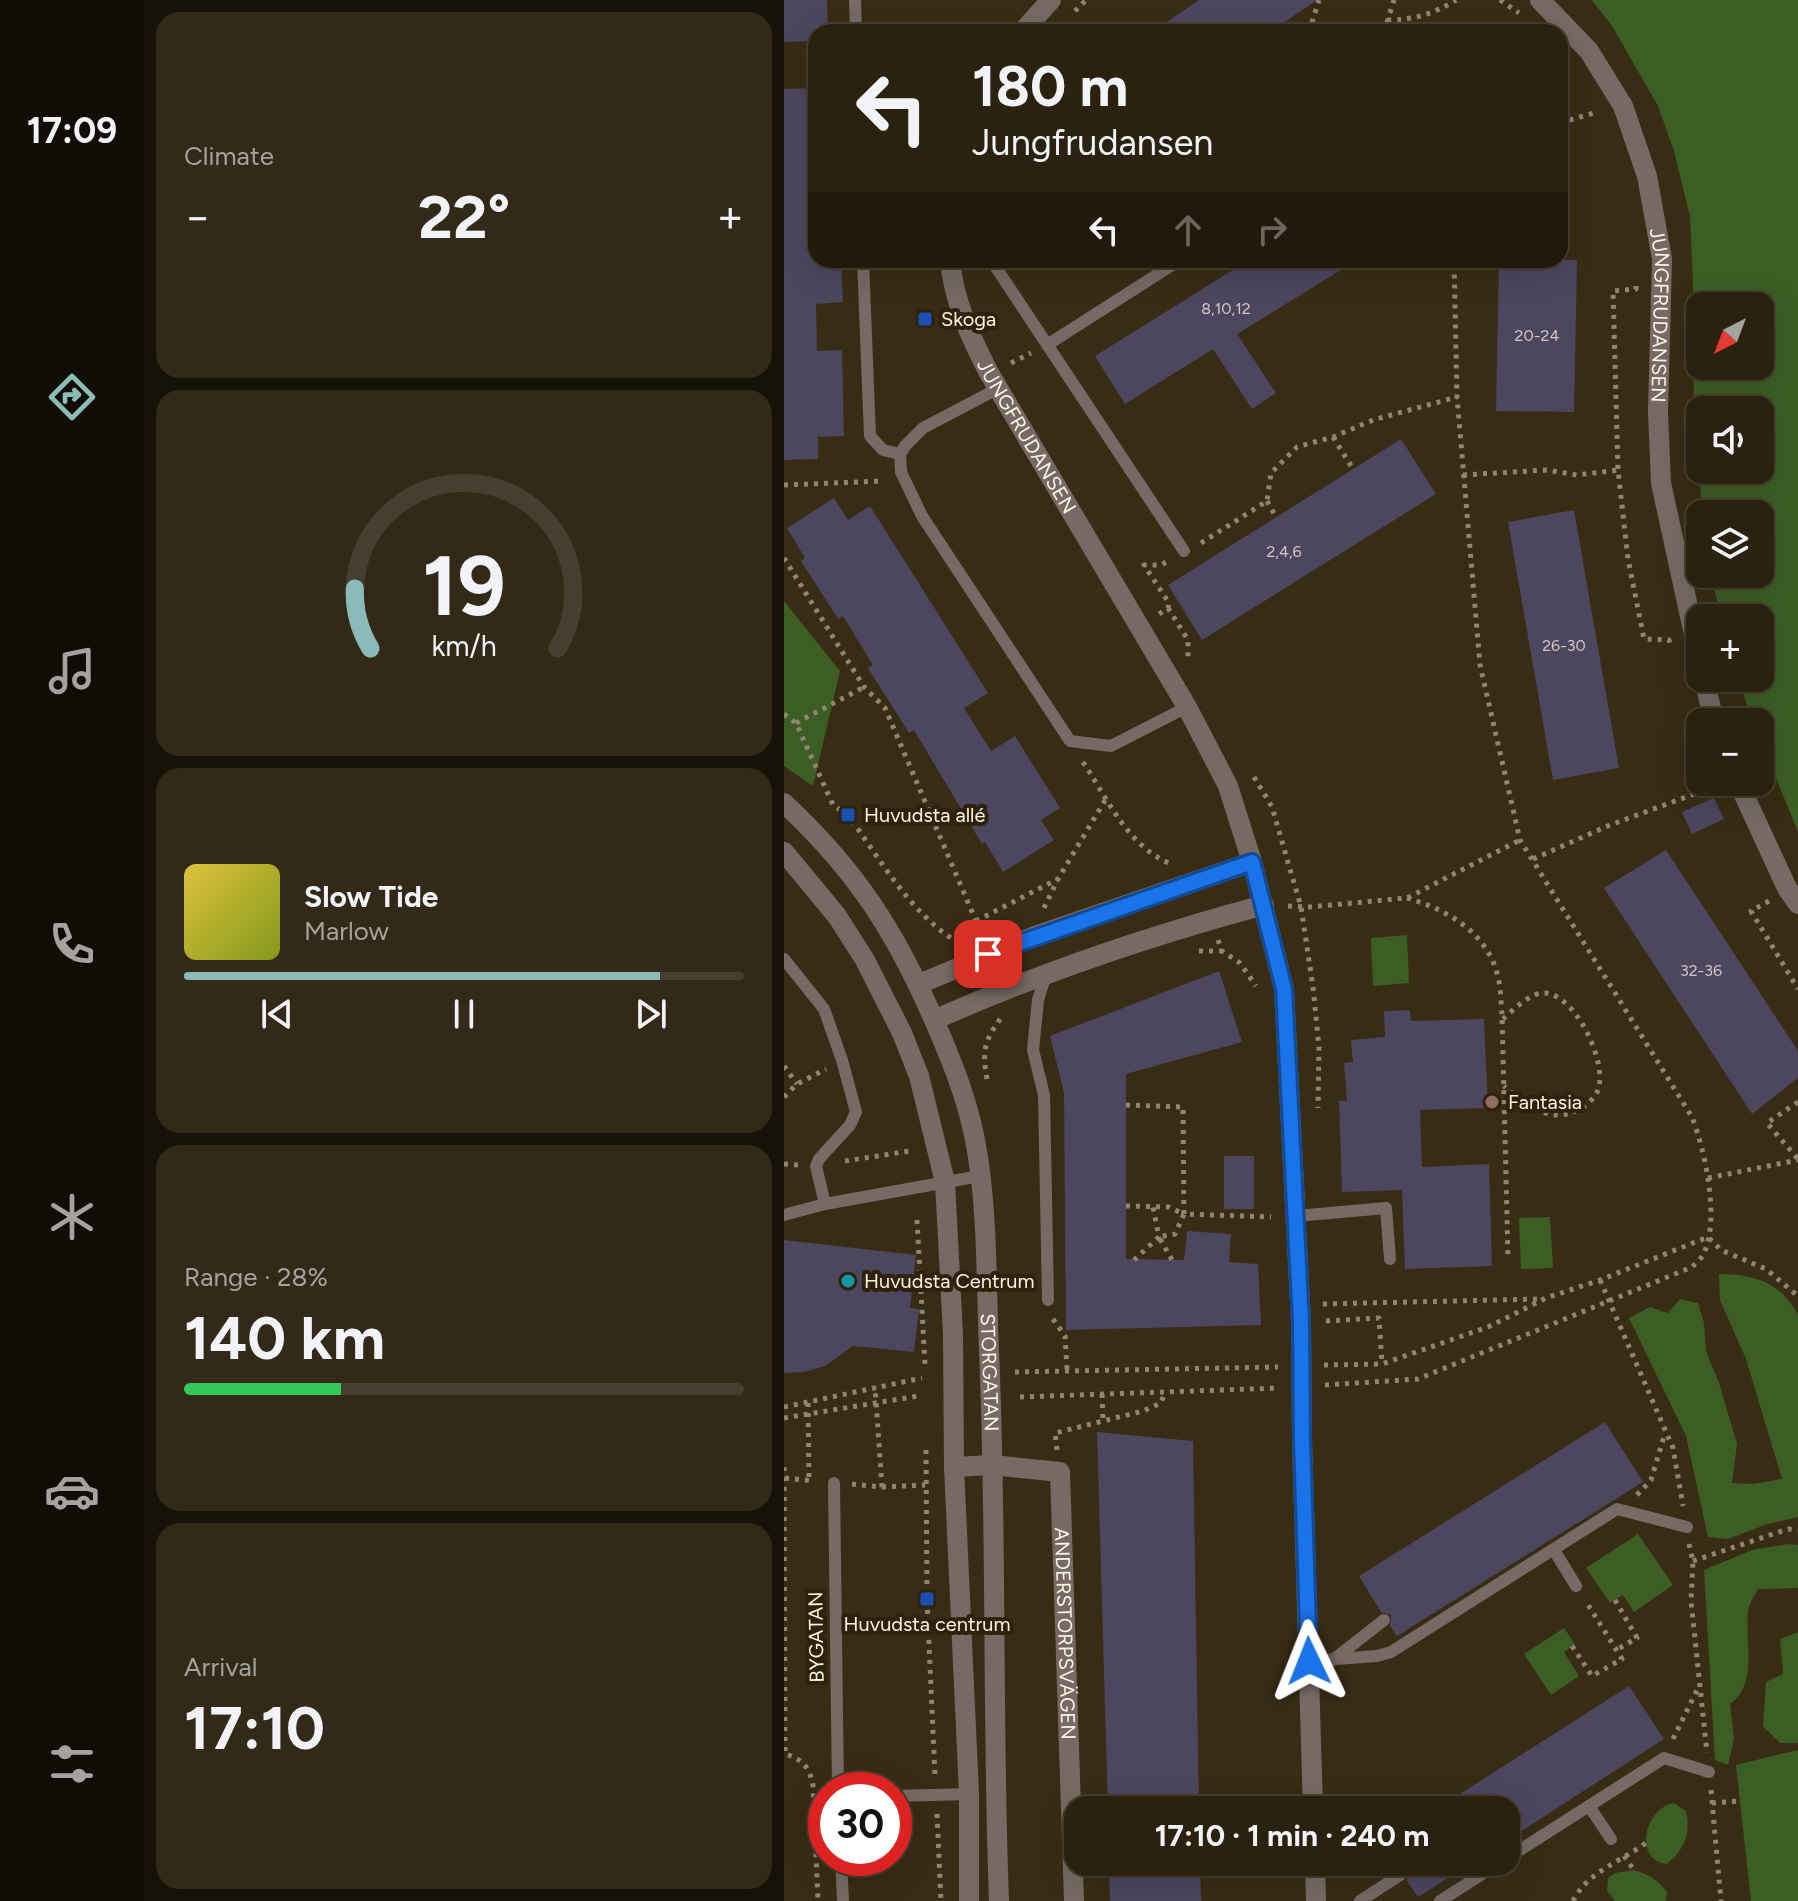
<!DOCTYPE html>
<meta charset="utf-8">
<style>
:root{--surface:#2a210f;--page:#322918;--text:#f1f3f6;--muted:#a5a39e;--line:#463e2f;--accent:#8bbbb9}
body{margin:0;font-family:Figtree,sans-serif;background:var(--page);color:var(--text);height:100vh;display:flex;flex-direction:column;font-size:30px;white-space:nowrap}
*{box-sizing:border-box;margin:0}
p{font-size:26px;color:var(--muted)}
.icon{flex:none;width:44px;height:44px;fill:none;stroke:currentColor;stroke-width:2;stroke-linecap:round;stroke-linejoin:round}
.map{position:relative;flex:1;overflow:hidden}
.panel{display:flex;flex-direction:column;gap:12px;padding:12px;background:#171208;width:640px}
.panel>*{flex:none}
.banner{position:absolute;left:24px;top:24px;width:760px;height:244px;border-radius:24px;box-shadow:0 8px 32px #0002,0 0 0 2px var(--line);background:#2a210f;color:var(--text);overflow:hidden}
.needle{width:52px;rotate:222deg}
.fabs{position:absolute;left:902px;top:292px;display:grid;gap:16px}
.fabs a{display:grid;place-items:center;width:88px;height:88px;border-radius:16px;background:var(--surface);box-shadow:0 8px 32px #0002,0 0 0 2px var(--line);font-size:40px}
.speed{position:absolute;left:24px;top:1772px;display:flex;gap:16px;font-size:40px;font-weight:700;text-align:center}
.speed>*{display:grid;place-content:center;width:104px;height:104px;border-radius:50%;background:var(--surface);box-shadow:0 8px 32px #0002,0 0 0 2px var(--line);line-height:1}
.speed .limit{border:12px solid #d22;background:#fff;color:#111}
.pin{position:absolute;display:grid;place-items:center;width:68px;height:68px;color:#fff;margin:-34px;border-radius:16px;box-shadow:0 4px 12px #0006}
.me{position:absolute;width:88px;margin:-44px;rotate:358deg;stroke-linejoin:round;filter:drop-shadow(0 0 6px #0008)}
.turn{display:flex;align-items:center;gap:28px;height:168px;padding:0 32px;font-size:36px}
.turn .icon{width:104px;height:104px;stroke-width:2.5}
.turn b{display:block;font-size:56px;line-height:68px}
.lanes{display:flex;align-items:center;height:76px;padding:0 32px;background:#0003;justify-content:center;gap:40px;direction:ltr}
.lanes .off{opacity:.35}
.big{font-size:60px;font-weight:700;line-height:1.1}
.panel .card{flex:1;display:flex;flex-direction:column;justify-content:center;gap:12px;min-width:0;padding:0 28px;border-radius:24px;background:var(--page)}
.panel .dial{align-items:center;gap:0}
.dial svg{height:208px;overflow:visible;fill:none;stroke:var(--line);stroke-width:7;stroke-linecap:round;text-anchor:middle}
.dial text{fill:var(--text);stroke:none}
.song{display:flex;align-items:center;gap:24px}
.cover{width:96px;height:96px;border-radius:12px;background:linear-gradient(135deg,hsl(50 70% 55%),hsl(70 70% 35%))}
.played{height:8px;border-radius:4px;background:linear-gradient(90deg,var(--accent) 85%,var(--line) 85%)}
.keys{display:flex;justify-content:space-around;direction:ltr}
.heat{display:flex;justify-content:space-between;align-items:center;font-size:44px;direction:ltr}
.charge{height:12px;border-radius:6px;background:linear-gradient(90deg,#34c759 28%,var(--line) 0)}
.trip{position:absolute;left:280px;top:1796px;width:456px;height:80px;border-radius:24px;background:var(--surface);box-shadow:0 8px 32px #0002,0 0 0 2px var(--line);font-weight:700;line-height:80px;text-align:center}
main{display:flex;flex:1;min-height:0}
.tabs{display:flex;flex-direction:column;width:144px;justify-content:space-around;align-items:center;background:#110d06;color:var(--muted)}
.tabs .icon{width:56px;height:56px}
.tabs .on{color:var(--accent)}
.tabs b{font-size:36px;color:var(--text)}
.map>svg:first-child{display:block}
.green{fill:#3c5e25;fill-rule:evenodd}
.building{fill:#4c465f}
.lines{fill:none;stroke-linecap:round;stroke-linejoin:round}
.path{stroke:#8f8571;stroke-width:5;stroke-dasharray:4 6;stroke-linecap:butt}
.service{stroke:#776a64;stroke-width:12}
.minor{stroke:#776a64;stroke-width:20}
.tertiary{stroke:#776a64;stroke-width:20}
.minor-bridge{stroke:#776a64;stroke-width:20}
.route-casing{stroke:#114b97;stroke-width:20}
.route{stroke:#1a73e8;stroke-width:14}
.transit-dot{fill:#1a4fb4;stroke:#2e220a;stroke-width:3}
.education-dot{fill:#8d6e63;stroke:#2e220a;stroke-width:3}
.culture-dot{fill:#0f9aa8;stroke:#2e220a;stroke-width:3}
.labels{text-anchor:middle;stroke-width:8;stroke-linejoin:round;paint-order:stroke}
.number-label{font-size:16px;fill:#d0c8c4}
.street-label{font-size:20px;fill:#fcf4e5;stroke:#2e220a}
.poi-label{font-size:20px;fill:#fcf4e5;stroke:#2e220a;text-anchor:start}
</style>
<main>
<nav class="tabs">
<b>17:09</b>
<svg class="icon on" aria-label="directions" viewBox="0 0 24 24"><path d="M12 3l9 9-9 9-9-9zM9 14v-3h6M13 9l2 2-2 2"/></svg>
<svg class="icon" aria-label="music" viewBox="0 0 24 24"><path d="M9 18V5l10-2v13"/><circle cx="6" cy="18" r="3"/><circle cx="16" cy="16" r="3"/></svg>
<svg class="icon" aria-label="phone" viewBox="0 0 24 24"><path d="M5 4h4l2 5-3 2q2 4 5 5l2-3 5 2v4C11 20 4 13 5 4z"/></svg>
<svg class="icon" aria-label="climate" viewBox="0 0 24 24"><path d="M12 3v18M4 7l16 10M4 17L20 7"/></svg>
<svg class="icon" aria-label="car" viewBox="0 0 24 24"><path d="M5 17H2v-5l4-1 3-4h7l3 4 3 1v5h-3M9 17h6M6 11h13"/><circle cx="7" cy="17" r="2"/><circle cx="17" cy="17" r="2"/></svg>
<svg class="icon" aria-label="filters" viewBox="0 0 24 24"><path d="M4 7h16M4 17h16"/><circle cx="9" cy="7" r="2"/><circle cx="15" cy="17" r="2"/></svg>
</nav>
<section class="panel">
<div class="card"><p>Climate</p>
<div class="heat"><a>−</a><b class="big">22°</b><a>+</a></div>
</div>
<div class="card dial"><svg viewBox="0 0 100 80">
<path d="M14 69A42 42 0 1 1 86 69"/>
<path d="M14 69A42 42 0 0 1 8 46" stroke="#8bbbb9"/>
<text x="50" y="56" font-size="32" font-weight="700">19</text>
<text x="50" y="72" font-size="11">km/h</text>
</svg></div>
<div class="card">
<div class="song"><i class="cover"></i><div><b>Slow Tide</b><p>Marlow</p></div></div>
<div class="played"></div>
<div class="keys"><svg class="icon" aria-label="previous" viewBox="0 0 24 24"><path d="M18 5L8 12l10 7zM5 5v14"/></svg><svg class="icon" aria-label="pause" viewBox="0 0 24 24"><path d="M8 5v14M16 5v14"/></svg><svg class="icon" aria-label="next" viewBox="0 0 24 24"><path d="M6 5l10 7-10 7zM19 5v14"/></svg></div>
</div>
<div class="card"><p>Range · 28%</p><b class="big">140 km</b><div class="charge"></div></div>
<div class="card"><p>Arrival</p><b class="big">17:10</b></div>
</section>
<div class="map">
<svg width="1014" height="1901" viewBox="0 0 1014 1901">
<rect width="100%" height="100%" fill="#382c14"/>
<!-- green -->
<g class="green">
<path d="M808 0H1014V832L976 739V722H969L954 678H976V618H938L926 574H976V514H919L910 425 909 283 906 217 890 151 874 106 828 26ZM976 306V366H916V306ZM976 410V470H916V410Z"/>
<path d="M0 601 56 671 29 786 0 766Z"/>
<path d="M623 935 625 983 589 986 587 938Z"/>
<path d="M766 1217 769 1268 737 1269 735 1218Z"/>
<path d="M935 1274C970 1274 997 1282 1014 1315V1517L981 1525 944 1539 924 1537 902 1436 845 1318 866 1307 884 1313 896 1299 914 1303 920 1323 922 1351 935 1383 953 1444 948 1483 970 1484 998 1479 962 1359 936 1300Z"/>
<path d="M854 1534 889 1585 850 1612 839 1595 826 1603 802 1568Z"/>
<path d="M1004 1544 1014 1545V1588L974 1589C970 1596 965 1604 964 1612 961 1641 974 1685 946 1704L950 1739 944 1765 931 1760 920 1570 968 1550Z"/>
<path d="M780 1628 791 1644 780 1652 795 1676 767 1695 740 1654Z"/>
<path d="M1014 1632V1743H996L979 1726 982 1682 999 1674 996 1639Z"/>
<path d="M1014 1750V1901H967L952 1765Z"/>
<path d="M890 1803 902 1811C907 1834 901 1848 883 1864 849 1861 860 1808 890 1803Z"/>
<path d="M850 1870C864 1874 874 1880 883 1892L882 1901H831L823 1891 824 1878 831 1873Z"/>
</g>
<!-- building -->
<g class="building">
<path d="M0 0H43L44 32H32V41L0 42Z"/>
<path d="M415 0H533L486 32H368Z"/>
<path d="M32 88V171H29L32 260H57L59 302 32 304 33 351 58 350 60 436 34 437V459L0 460V89Z"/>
<path d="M465 260H573L453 334 492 393 468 409 429 349 341 404 311 356Z"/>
<path d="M715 260H793L790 412 712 411Z"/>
<path d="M617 439 652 494 418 640 384 585Z"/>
<path d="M50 498 64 520 86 506 204 693 180 708 207 751 231 736 276 808 257 820 270 840 219 872 201 842 198 844 130 730 125 733 84 668 89 665 59 616 54 619 17 561 21 558 3 528Z"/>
<path d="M790 510 835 768 769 780 724 522Z"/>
<path d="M930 798 940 819 908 834 898 812Z"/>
<path d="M882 850 1014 1051V1078L968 1114 820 888Z"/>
<path d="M435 971 458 1042 342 1074V1259L400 1260 403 1231 447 1234 445 1262 474 1264 477 1325 282 1330 280 1093 266 1036Z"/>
<path d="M626 1010 627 1021 700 1019 704 1108 636 1110 638 1167 705 1164 708 1266 621 1269 618 1190 558 1192 555 1101H563L560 1063 569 1062 567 1040 601 1037 600 1011Z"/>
<rect x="440" y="1156" width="30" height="53"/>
<path d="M0 1240 132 1255 126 1308 135 1309 130 1352 69 1346 41 1366 20 1372 0 1373Z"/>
<path d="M821 1422 859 1482 613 1636 606 1626 607 1615 597 1612 575 1576Z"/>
<path d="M313 1432 409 1441 415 1810H324Z"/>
<path d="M845 1686 880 1739 722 1841V1810H651Z"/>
<path d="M325 1862H416L417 1901H326Z"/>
<path d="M611 1862H689L634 1897 623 1881V1870L614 1866Z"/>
</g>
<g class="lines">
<!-- path -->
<g class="path">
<path d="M716 0 735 13"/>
<path d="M291 11 302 0"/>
<path d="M603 20C630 20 649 14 672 0"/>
<path d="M525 32 535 0"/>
<path d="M600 32 610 0"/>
<path d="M776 123 813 112"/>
<path d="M852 286V289L829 291 834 470 844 559 860 639 885 640 886 644"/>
<path d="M227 363 247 353"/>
<path d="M549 437 569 469"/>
<path d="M679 475 763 470 793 475 834 470"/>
<path d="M0 485 99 481"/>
<path d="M483 501 492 517"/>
<path d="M417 543 483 501 487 473 513 447 549 437 589 420 673 397"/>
<path d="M0 558 80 687 101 708 192 921 188 930 180 936"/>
<path d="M384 608 404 640V660"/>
<path d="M375 614 384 608 385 603 360 565H377L384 561"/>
<path d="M0 714 12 723 49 805 64 815C96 859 126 913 173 942"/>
<path d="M12 723 80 687"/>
<path d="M299 762C323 798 344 847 387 864"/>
<path d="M470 777 488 807 517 907 529 987 535 1047 534 1108"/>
<path d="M749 859 826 825 932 786"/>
<path d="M623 898C664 910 704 933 714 977 717 989 717 1003 718 1015L724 1259"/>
<path d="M985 901 967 911 1014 989"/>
<path d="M504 906 525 907 623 898 736 840"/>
<path d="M260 908 274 879"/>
<path d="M192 921 274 879 323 797"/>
<path d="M434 940 438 951 456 963 472 986"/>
<path d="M415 951H438"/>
<path d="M719 1019C729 1010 747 992 761 993 792 995 824 1063 814 1090 811 1098 804 1104 797 1108 769 1126 741 1106 720 1086"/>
<path d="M0 1066 13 1084"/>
<path d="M203 1079C198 1051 200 1041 217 1018"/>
<path d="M0 1097 13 1084 42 1069"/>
<path d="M1014 1102 983 1123 1014 1159"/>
<path d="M342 1105 399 1107 400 1214 487 1217"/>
<path d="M61 1161 126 1151"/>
<path d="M0 1164 15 1165"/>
<path d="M924 1178 1014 1160"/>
<path d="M342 1206 385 1207 400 1214 391 1234 375 1237 388 1260"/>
<path d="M133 1220 141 1364"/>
<path d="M350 1260 375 1237 369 1207"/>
<path d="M816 1280 889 1448 899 1506"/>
<path d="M539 1304 757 1299"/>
<path d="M269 1319 281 1336 283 1369"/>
<path d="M542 1321 595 1318 598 1364"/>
<path d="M540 1365 598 1364 704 1327 762 1298 816 1280 924 1237 937 1250 982 1269 1014 1296"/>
<path d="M231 1372 494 1367"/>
<path d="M541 1385 634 1379 908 1267C912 1263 918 1258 920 1253 936 1218 921 1151 908 1117L736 840 696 665 673 397 670 260"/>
<path d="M318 1394 319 1420"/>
<path d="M236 1397 495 1388"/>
<path d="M24 1403 25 1480"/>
<path d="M0 1407 138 1378"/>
<path d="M0 1418 134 1396"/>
<path d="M142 1450 143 1599 151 1776"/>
<path d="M273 1450 271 1433 359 1411 377 1403 381 1392"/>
<path d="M0 1467 1 1754C19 1759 26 1768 29 1786L34 1901"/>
<path d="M1 1478 30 1481"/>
<path d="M68 1484 98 1487 91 1387"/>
<path d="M98 1487 141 1485"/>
<path d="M853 1495 867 1480 881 1433"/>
<path d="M905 1544 909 1561 907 1601 923 1753"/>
<path d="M909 1561 1004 1529 1014 1530"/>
<path d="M831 1600 853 1638 832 1650"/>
<path d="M788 1646 808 1676 838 1659 801 1600"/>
<path d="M889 1739 916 1684"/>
<path d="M927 1790 937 1901"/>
<path d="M928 1803 955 1801"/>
<path d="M153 1814 157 1901"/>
<path d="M840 1856 850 1870"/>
<path d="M789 1901C804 1871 837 1862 863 1842"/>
</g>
<!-- service -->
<g class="service">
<path d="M71 0 72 32"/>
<path d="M79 260 86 436 99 450 116 454"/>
<path d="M207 260 400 551"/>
<path d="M263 345 396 260"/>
<path d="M215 388 139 428 121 446 116 454 117 472 138 516 286 741 327 746 403 707"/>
<path d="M0 959 40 1009 58 1060 72 1112 66 1125 35 1159 32 1166 41 1204"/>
<path d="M262 974 254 1000 249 1050 260 1095 264 1300"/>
<path d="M0 1215 41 1204 196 1176"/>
<path d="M512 1216 602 1208 606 1259"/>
<path d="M50 1483 54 1790"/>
<path d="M770 1550 792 1586"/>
<path d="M549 1660 600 1620"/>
<path d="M525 1661 593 1656 607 1652 833 1509 903 1527"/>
<path d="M110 1796 185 1794"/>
<path d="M805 1806 827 1839"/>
<path d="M57 1858 59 1901"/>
<path d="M722 1859 880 1758 925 1772"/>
<path d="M576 1901 616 1875"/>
<path d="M656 1901 717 1862"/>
</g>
<!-- minor -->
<g class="minor">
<path id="s1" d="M756 0 805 51 839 106 863 176 878 259 874 412 877 483 916 662"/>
<path d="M238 32 267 0"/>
<path id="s2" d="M166 260C170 302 186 336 205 373L403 707 444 786 468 862 500 989 517 1323"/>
<path d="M920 678 930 722"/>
<path d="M954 782 1003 888 1014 904"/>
<path d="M135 984 251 936 468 862"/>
<path d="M150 1020C256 973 368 935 480 905"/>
<path d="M518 1440 529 1810"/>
<path id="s3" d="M170 1467 208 1465 276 1472 290 1901"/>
<path d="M531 1862 532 1901"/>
</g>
<!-- tertiary -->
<g class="tertiary">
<path id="s4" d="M0 803C72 870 111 931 150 1020 167 1059 183 1098 191 1140 204 1206 202 1283 205 1351 213 1534 208 1718 215 1901"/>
<path d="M0 852 53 916 81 960 118 1033 135 1076 161 1182 169 1334 170 1467 185 1794V1901"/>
</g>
<!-- minor-bridge -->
<path class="minor-bridge" d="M517 1323 518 1440"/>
</g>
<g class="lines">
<!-- route casing -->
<g class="route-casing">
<path id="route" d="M204 954 468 862 500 989 517 1323 518 1440 525 1661"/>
</g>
<!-- route -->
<use href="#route" class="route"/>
</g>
<!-- markers -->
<g class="transit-dot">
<rect x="133" y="311" width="16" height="16" rx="4"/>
<rect x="56" y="807" width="16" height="16" rx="4"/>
<rect x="135" y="1591" width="16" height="16" rx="4"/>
</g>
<circle class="education-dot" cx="708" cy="1102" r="8"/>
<circle class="culture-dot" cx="64" cy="1281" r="8"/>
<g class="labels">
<!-- number labels -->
<g class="number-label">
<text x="442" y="314">8,10,12</text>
<text x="753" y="341">20-24</text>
<text x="500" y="557">2,4,6</text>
<text x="780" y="651">26-30</text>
<text x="917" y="976">32-36</text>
</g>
<!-- street labels -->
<g class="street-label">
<text dy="7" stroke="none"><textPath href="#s1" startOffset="350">JUNGFRUDANSEN</textPath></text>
<text dy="7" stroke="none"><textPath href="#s2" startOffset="194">JUNGFRUDANSEN</textPath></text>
<text dy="7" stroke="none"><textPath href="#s4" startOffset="626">STORGATAN</textPath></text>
<text dy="7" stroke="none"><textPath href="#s3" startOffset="268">ANDERSTORPSVÄGEN</textPath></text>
<text transform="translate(32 1637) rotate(-91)" y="7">BYGATAN</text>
</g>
<!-- poi labels -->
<g class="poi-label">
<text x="157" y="326">Skoga</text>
<text x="80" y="822">Huvudsta allé</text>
<text x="724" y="1109">Fantasia</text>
<text x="80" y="1288">Huvudsta Centrum</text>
<text x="143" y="1631" text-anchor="middle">Huvudsta centrum</text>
</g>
</g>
</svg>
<div class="fabs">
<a><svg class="needle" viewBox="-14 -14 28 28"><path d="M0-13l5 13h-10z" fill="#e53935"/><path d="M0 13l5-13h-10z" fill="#a5a39e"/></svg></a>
<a><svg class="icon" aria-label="sound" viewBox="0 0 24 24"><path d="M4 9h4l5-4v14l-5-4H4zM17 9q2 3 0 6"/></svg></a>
<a><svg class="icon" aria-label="layers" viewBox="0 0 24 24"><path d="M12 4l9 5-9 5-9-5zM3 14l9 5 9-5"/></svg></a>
<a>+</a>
<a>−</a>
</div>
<div class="speed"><div class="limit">30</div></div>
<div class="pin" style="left:204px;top:954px;background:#d93025"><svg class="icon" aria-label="arrive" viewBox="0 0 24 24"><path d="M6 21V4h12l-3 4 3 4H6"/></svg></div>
<svg class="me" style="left:525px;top:1661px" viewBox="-20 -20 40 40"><path d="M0-17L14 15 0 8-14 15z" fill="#1a73e8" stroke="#fff" stroke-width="4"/></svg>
<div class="trip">17:10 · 1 min · 240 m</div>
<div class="banner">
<div class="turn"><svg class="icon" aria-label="left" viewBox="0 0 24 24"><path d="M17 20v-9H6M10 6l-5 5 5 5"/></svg><div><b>180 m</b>Jungfrudansen</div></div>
<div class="lanes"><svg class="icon" aria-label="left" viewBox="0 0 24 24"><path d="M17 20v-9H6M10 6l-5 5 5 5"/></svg><svg class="icon off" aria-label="ahead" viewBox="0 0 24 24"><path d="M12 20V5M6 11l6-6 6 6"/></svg><svg class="icon off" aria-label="right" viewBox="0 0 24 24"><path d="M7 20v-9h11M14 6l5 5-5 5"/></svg></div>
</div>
</div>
</main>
